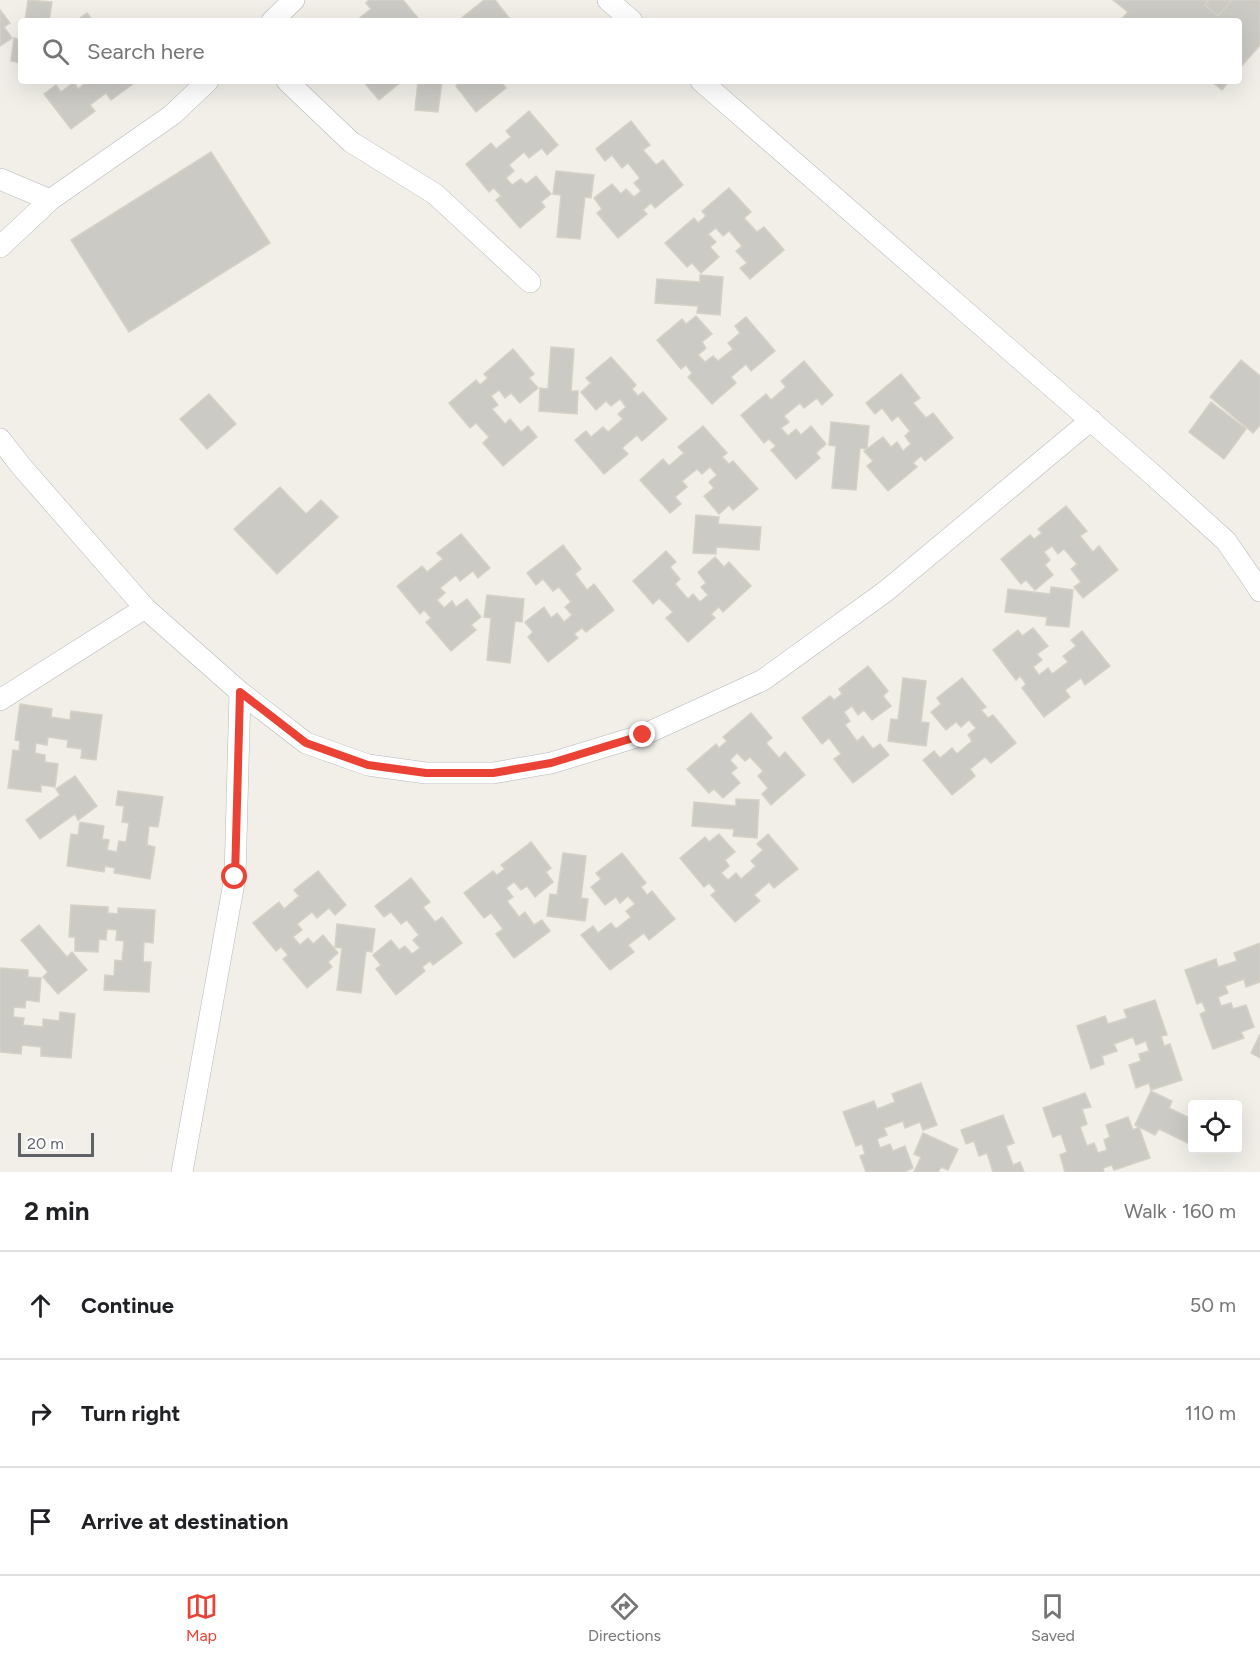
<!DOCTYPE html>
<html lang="en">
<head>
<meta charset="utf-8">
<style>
  :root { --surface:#fff; --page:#f6f6f6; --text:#202124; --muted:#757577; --line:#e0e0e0; --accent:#ea4335 }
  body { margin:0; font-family:Figtree,sans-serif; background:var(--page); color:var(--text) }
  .controls { position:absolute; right:18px; bottom:18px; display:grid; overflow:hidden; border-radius:6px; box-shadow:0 6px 24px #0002 }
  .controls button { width:54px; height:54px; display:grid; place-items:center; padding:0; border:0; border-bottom:2px solid var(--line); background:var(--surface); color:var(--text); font:30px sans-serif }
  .scale { position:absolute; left:18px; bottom:15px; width:76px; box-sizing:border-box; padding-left:6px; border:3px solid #5f6368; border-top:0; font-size:16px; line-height:21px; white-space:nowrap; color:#5f6368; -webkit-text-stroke:4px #fff; paint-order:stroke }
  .stop { position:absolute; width:18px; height:18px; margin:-14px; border:4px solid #ea4335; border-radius:50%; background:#fff }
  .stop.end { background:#ea4335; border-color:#fff; box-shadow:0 2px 6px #0008 }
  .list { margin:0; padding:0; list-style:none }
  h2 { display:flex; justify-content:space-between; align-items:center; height:78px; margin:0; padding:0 24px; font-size:26px }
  h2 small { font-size:20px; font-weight:400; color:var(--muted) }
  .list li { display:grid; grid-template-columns:39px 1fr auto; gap:18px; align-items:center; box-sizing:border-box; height:108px; padding:0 24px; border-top:2px solid var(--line) }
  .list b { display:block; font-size:22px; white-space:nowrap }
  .list em { font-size:20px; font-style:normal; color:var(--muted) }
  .icon { flex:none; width:33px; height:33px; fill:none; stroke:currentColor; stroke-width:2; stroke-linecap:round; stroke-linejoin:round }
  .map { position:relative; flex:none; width:1260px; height:1172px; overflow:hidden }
  .search { position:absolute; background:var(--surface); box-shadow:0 6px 24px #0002; left:18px; right:18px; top:18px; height:66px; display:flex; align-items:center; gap:15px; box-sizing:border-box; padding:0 21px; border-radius:6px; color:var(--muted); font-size:22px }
  .sheet { height:402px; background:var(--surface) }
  nav { display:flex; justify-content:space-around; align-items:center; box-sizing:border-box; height:84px; border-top:2px solid var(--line); background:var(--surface); font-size:16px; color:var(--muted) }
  nav a { display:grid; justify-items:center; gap:3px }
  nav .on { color:var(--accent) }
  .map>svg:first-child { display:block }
  .building { fill:#cccac5; stroke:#d6d1c6; stroke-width:1.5 }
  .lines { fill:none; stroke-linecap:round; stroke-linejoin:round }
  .street-casing { stroke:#b5b8bc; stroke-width:22 }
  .street { stroke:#fff; stroke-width:21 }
  .route { stroke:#ea4335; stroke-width:8 }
</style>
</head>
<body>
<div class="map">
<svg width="1260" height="1172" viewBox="0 0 1260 1172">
  <rect width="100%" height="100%" fill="#f1efe8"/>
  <!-- building -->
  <g class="building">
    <path d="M28,0L52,2L49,21H25Z"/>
    <path d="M369,0H403L418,18L414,21H356L371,9L366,3Z"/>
    <path d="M484,0H495L510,19L507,21H458Z"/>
    <path d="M1113,0H1209L1205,5L1218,16L1232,0H1260V45L1239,69V21H1120L1128,12Z"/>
    <path d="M1209,0H1232L1218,16L1205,5Z"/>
    <path d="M0,10L10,23L4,27L12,38L0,46Z"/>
    <path d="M87,13L93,21H76Z"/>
    <path d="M14,38L21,40V63L11,61Z"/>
    <path d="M88,81H137L111,100L106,93L90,105L95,111L71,129L44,94L56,85L61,92L74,82L78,89Z"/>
    <path d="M363,81H402L379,100Z"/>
    <path d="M418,81H442L438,112L415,110Z"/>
    <path d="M461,81H505L502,83L506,88L476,112L456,86Z"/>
    <path d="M1211,81H1229L1222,90Z"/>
    <path d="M529,111L558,145L547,155L542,148L529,158L524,152L509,165L514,171L506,178L512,185L521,179L526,184L536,176L551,194L541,202L545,207L520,228L496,200L501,196L494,188L489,192L466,164L491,143L496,149L511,137L506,131Z"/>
    <path d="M631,121L650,145L643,150L656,165L663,160L683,185L655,208L651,203L643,210L647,214L618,238L597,213L602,209L594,198L612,184L621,194L626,189L634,197L641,191L634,183L640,178L628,163L622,168L612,155L605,161L596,149Z"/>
    <path d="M211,152L270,243L129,332L71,240Z"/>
    <path d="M556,171L594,175L591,198L585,197L580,239L557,237L561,195L553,194Z"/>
    <path d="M729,188L751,212L744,218L757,232L764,227L784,250L750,279L740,268L747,263L736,251L742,246L729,231L723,236L716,228L708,234L716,242L710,247L719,257L701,273L692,263L687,267L665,243L694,218L698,223L706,216L702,211Z"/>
    <path d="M700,275L723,277L720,315L697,313L698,306L655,303L657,279L700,282Z"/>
    <path d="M696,316L712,334L702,342L706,348L698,355L705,362L713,356L718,361L733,349L728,343L740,333L735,326L746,317L775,351L751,371L746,364L731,377L736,383L712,404L688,377L692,373L686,365L681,369L657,340L682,319L686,324Z"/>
    <path d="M551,347L574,349L571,391H578L577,414L539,411L540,388L548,389Z"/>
    <path d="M513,349L534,374L529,378L538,388L520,403L511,393L505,398L499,390L491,396L498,405L492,409L505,424L510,419L521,432L528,426L537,437L503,466L483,443L489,437L476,423L470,428L449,403L476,380L480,385L488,378L484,374Z"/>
    <path d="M611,357L636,385L632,389L638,396L643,392L667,419L642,441L637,435L622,448L628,454L604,474L575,440L586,431L591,437L603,427L608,432L623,419L618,414L626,407L620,399L611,406L606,401L596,410L581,392L591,383L586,378Z"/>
    <path d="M1241,360L1260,376V425L1253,433L1210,397Z"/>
    <path d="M804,361L833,395L822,405L817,398L804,408L800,403L784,416L789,422L781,428L788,436L796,429L801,435L811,426L826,444L816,453L820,458L796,479L771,450L776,446L769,439L764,443L741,415L766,394L771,400L786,387L781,381Z"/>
    <path d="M901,374L920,398L913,403L926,418L933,413L953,438L925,461L921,456L913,463L917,467L888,491L867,466L873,461L864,451L883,437L891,447L897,442L903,451L911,444L905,436L910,431L898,416L892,421L882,408L875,414L866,403Z"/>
    <path d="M209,394L236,424L207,449L180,419Z"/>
    <path d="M1211,402L1246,429L1224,459L1189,432Z"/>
    <path d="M831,422L869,426L867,449L860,448L856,490L832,488L836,446L829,445Z"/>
    <path d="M703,426L727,453L722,457L729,464L733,461L758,489L733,510L729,505L719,514L704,496L714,488L709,482L717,475L710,467L702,474L697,469L682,481L687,487L675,497L681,504L670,513L640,480L663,459L669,466L684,453L678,447Z"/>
    <path d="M280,487L306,514L321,500L338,517L277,574L234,529Z"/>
    <path d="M1066,506L1087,531L1080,536L1093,552L1099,546L1118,570L1083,598L1074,587L1081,582L1071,569L1077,564L1064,549L1058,554L1052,546L1044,552L1050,560L1045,565L1053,575L1035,590L1026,580L1021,584L1001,559L1030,535L1034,539L1042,533L1038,529Z"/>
    <path d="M696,515L719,517L718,524L761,527L759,550L716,547V554L693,553Z"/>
    <path d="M461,534L490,568L478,578L473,571L460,581L456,575L440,588L445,593L437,600L444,608L452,601L456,607L467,599L481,617L471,625L476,630L451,651L426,622L431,618L424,610L420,614L397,586L422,566L427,572L443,559L437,553Z"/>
    <path d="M563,545L581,569L575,574L587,590L594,584L614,610L586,632L582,628L574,634L578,638L548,662L528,637L533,632L525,622L544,607L551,618L557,613L564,622L572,615L565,607L571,602L559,587L553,591L543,579L536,585L527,573Z"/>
    <path d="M666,551L676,562L670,567L680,579L675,584L688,599L693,594L700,602L708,595L701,587L706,583L698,572L715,557L724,567L729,562L751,586L723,612L719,607L711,614L715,618L688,642L666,618L673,612L659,598L653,604L633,581Z"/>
    <path d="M1051,587L1073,590L1069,627L1046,625L1047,617L1005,612L1008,589L1050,594Z"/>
    <path d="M487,595L524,599L522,622L515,621L510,663L487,660L491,618L484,617Z"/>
    <path d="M1033,628L1048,646L1037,654L1042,660L1033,667L1039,675L1048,668L1052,674L1068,662L1063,656L1076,646L1071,640L1082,631L1110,666L1085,685L1081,678L1065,690L1070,697L1044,717L1022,688L1026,684L1020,676L1016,680L993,650L1018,630L1022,636Z"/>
    <path d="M868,666L888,691L883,696L891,706L872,720L864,710L858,715L852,706L844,712L850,721L845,725L857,741L863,736L873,749L880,744L889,755L853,783L834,759L841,754L829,738L822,744L802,718L830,696L834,700L842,694L839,689Z"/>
    <path d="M903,678L926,681L921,722L929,723L926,746L888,741L891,719L898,720Z"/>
    <path d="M962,678L986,707L981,710L988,718L993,715L1016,743L991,763L985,757L970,769L975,776L952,795L923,760L934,751L940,758L952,748L957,754L972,741L968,735L976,728L969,720L961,727L956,722L946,730L931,712L941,704L937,698Z"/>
    <path d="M20,704L52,709L51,717L70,720L71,711L102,715L96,760L81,758L82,749L67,747L68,740L48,737L47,745L36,743L35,753L45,755V762L58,764L55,787L41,785V792L8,788L13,750L19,751L20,741L15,740Z"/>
    <path d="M751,713L772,738L766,743L779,758L785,752L805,775L771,805L762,794L768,788L758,776L763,771L750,757L745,761L737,753L730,760L737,768L731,773L740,783L723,798L714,789L709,793L687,769L716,744L719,748L727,741L723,737Z"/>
    <path d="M75,776L97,806L78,820L75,814L40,839L26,820L60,795L56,789Z"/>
    <path d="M118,791L163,797L158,827L149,826L147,845L155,847L150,879L114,873L115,868L105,866L104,872L67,866L71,834L78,835L80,822L104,826L102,839L109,840L107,850L117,852L119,841L126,842L129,823L122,822L124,806L116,805Z"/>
    <path d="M736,799L759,800L757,838L733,836L734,829L692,826L694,802L736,806Z"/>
    <path d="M719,834L735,852L725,860L729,866L721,873L728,880L736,873L741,879L756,866L751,861L763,850L757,844L768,834L798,869L774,888L769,882L754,895L760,901L735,922L711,895L716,891L709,883L704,887L680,858L705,837L709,842Z"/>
    <path d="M531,842L551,868L546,872L553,882L535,897L527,886L521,890L514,882L506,888L513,897L507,901L519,917L525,912L534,925L542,920L550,931L514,958L496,934L503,929L491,913L484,918L464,893L493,871L497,875L505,869L501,865Z"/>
    <path d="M563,853L586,856L581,898L588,899L585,921L547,916L550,894L557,895Z"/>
    <path d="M622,853L646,883L641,887L647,895L652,891L675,919L649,940L644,933L628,945L634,952L610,970L581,935L593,926L598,933L611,923L616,929L631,917L626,911L635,904L628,896L620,903L616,897L605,905L591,887L601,879L596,873Z"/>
    <path d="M318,871L346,905L335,915L329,908L317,918L312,912L297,924L302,930L293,937L300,945L308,938L313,944L323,935L338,953L328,962L332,967L307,988L283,959L288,955L281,947L276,951L253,923L279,902L284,909L299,896L294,890Z"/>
    <path d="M411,878L430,902L423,907L435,922L442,917L462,943L433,965L430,961L422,967L425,971L396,995L376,969L381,965L373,955L391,940L399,950L405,946L412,954L420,948L413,940L419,935L407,920L401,924L391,912L384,917L375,906Z"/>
    <path d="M71,905L108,907V913L118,914V908L155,910L153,943L144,942L143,962H151L149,992L104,990L105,975L114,976L115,960L122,961L124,941L116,940L117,930L107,929L106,940L99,939L98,952L75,951V937H69Z"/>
    <path d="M337,924L375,929L372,952L366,951L361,993L337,990L342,948L335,947Z"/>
    <path d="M39,925L67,957L72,952L87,970L58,994L43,977L48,972L21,940Z"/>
    <path d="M1260,943V982L1246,987L1244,979L1225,986L1228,993L1218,997L1221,1006L1231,1003L1233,1009L1246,1005L1254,1027L1241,1032L1244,1038L1213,1049L1200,1014L1206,1011L1202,1002L1197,1004L1185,970L1216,959L1218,967L1237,961L1234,953Z"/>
    <path d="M0,968L28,970V977L41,978L39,1002L26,1000L25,1008L14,1007L13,1017L24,1018L23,1025L43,1027V1019L59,1021L60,1012L75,1014L71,1058L41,1056V1047L22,1045L21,1054L0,1052Z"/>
    <path d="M1155,1000L1167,1035L1161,1036L1164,1046L1170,1044L1182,1080L1151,1090L1149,1083L1136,1088L1129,1065L1141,1061L1139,1054L1149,1051L1146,1041L1136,1045L1133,1037L1114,1044L1117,1051L1102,1056L1104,1064L1091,1069L1077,1026L1105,1016L1108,1024L1127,1018L1124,1010Z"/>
    <path d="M1260,1034V1058L1251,1053Z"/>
    <path d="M921,1083L937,1125L923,1130L920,1122L905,1128L903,1121L884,1128L887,1135L877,1139L880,1148L890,1144L893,1151L905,1146L913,1168L904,1172H866L860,1156L865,1154L862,1144L856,1146L843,1112L874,1101L877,1109L895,1102L892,1094Z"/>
    <path d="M1151,1091L1172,1101L1169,1108L1192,1119V1145L1159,1129L1155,1135L1135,1125Z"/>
    <path d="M1085,1093L1091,1107L1082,1109L1087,1124L1080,1127L1087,1146L1094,1143L1098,1153L1107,1150L1104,1140L1110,1137L1106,1125L1128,1117L1133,1130L1139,1127L1150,1158L1114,1170L1112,1165L1103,1168L1104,1172H1065L1060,1155L1067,1152L1061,1134L1053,1137L1043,1108Z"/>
    <path d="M1003,1115L1014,1143L1006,1146L1013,1165L1020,1162L1024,1172H992H993L987,1153L979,1156L974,1141L966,1144L961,1130Z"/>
    <path d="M923,1133L958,1149L948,1170L941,1167L938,1172H914L921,1157L914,1154Z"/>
  </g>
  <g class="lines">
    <defs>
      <g id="street">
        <path d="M608,0L632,21"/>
        <path d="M272,21L294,0"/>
        <path d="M287,81L351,142L435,194L530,282"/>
        <path d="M701,81L1152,474L1226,541L1253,580L1260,591"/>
        <path d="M0,179L50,200"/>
        <path d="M0,247L50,200L172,115L208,81"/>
        <path d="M0,439L21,466L145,608L240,692L306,743L368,765L426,773H493L551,763L643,735L763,680L886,591L1091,420"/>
        <path d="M0,700L145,608"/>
        <path d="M182,1172L235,877L240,692"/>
      </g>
    </defs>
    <!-- street casing -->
    <use href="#street" class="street-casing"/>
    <!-- street -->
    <use href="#street" class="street"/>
  </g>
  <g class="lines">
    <!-- route -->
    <path class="route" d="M235,877L240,692L306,743L368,765L426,773H493L551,763L643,735"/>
  </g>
</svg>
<div class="controls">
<button><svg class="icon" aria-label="locate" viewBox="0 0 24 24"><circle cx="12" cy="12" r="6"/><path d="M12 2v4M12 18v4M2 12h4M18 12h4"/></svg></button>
</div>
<div class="scale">20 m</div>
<div class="stop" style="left:235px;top:877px"></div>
<div class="stop end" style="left:643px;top:735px"></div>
<div class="search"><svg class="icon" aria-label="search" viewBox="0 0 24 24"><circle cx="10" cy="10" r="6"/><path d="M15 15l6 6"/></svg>Search here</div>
</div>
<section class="sheet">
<h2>2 min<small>Walk · 160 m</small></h2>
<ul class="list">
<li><svg class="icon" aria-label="ahead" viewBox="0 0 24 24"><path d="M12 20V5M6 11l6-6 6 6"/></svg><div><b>Continue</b></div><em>50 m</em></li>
<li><svg class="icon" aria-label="right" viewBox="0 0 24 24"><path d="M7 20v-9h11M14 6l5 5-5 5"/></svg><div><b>Turn right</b></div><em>110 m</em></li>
<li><svg class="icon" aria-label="arrive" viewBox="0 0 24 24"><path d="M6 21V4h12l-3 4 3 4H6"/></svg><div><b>Arrive at destination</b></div></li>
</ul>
</section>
<nav>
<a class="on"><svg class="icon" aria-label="map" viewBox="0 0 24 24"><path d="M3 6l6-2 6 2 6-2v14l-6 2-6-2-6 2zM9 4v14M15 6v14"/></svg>Map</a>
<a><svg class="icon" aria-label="directions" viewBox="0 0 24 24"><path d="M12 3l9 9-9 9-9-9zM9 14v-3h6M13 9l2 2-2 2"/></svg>Directions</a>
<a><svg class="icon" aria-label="saved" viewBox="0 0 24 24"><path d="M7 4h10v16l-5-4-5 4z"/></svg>Saved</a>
</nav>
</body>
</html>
